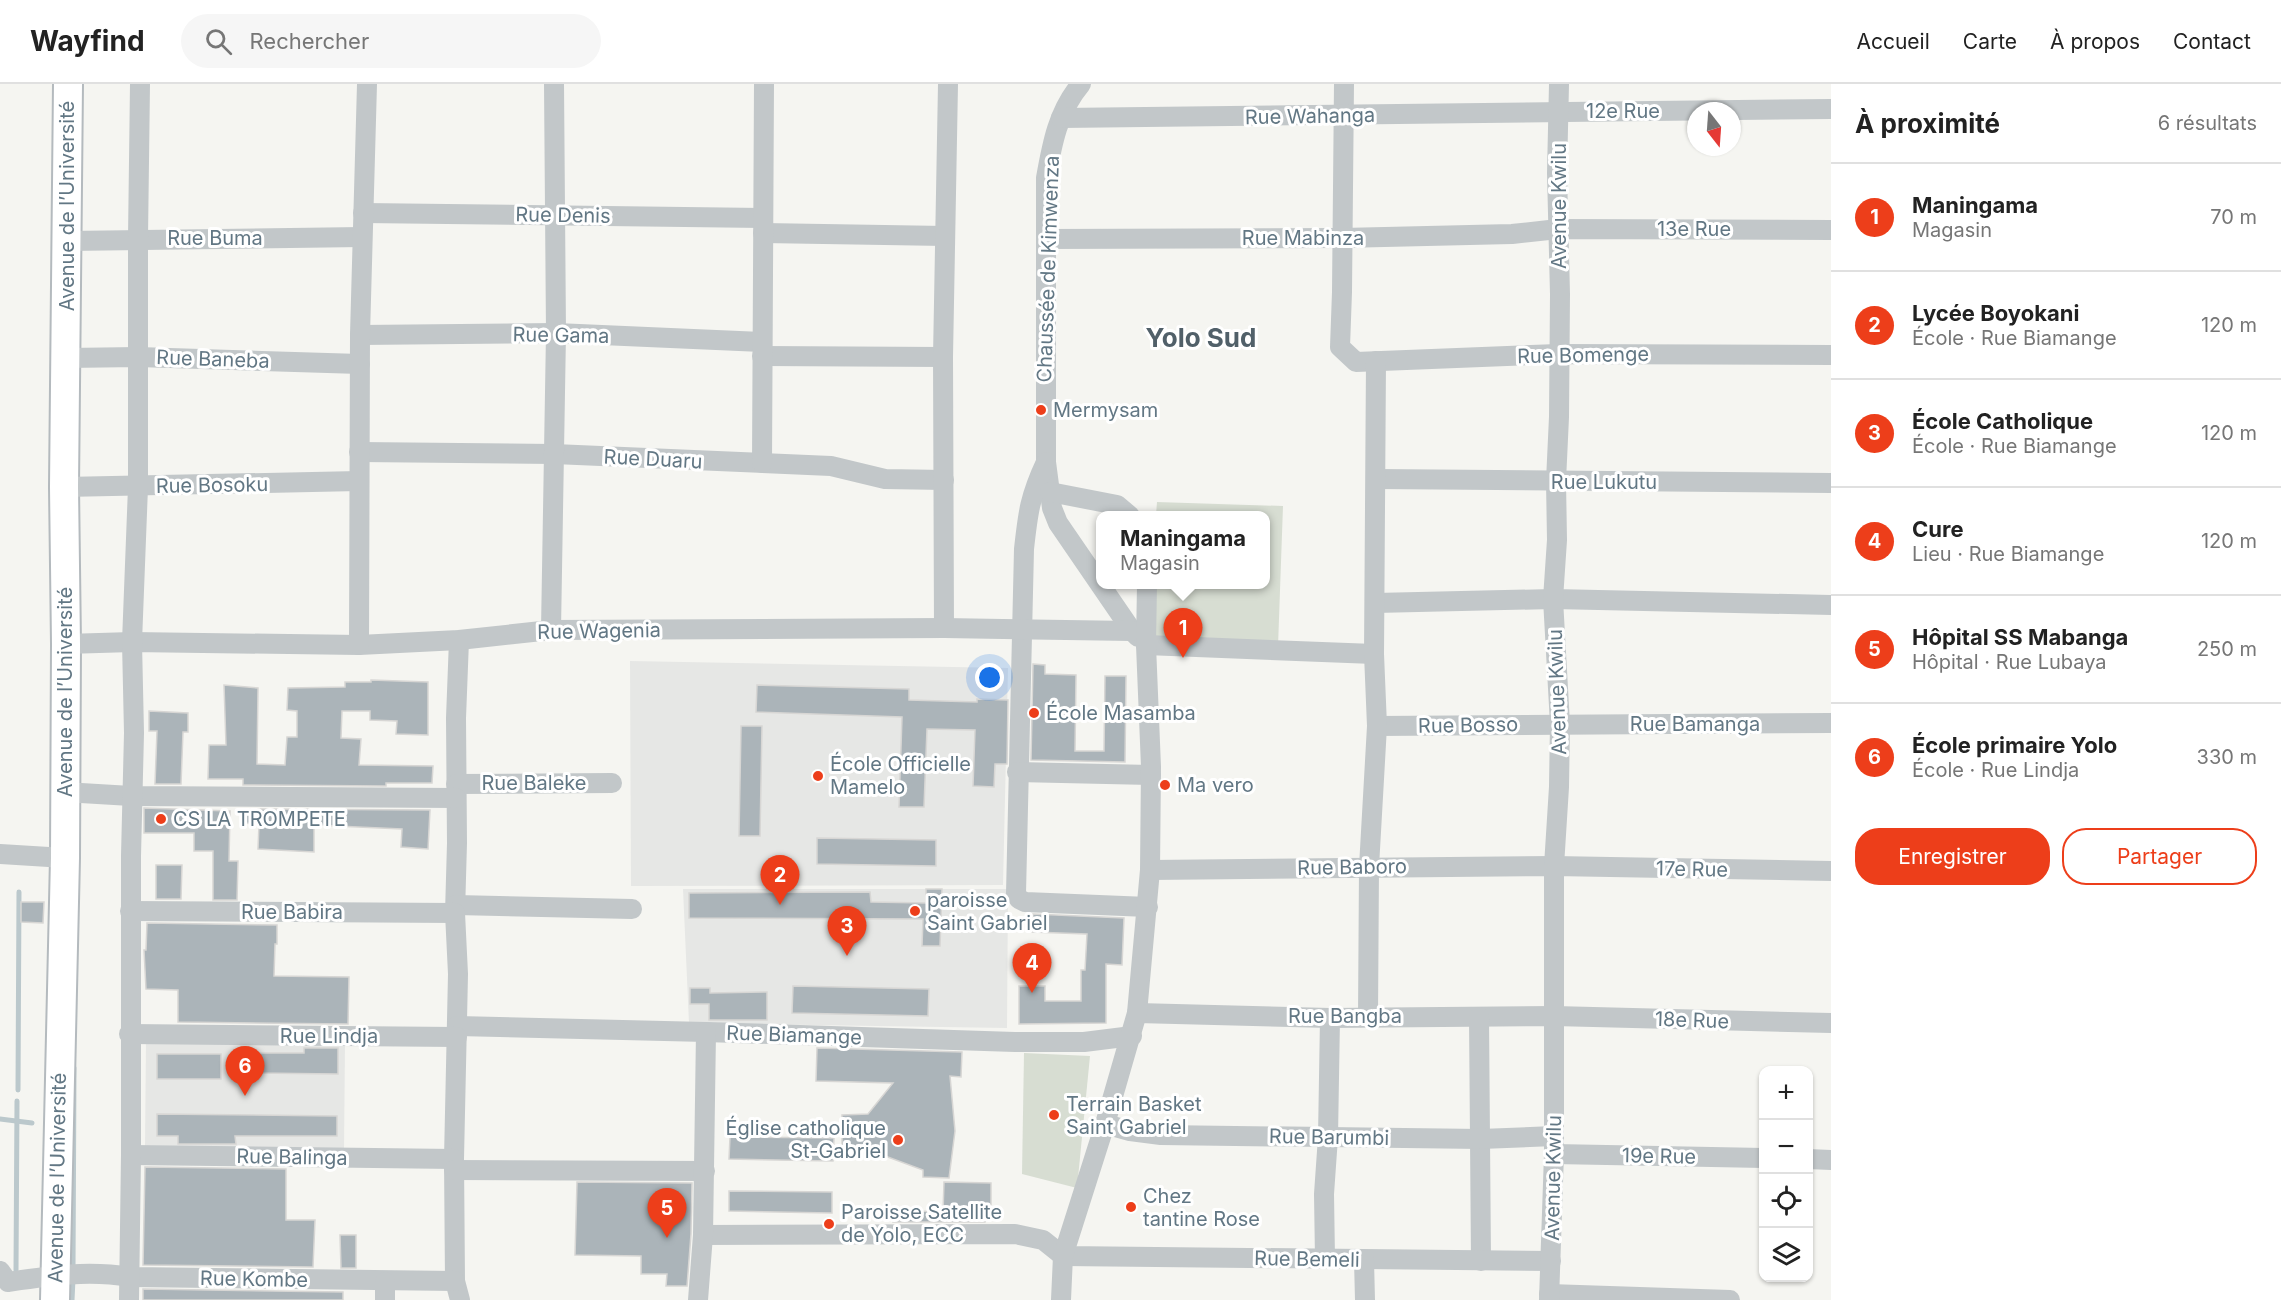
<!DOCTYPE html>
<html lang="fr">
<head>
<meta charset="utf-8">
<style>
  :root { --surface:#fff; --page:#f6f6f6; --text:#222; --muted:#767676; --line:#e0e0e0; --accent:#ed3e1a }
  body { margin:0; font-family:Inter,sans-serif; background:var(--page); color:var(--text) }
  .controls { position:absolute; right:18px; bottom:18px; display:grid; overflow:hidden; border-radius:12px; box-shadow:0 2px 4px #0004 }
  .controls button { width:54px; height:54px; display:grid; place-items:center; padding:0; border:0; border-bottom:2px solid var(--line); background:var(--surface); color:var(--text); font:30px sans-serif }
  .compass { position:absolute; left:1687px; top:18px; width:54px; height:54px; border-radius:50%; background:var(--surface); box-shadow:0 2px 4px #0004; rotate:163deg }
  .you { position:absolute; left:990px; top:594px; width:21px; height:21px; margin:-15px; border:4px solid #fff; border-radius:50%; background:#1a73e8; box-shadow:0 0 0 9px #1a73e833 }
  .badge { display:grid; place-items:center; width:39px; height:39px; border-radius:50%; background:var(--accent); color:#fff; font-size:20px; font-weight:700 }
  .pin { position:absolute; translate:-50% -50px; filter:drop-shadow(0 2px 3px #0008) }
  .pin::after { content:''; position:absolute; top:32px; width:21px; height:18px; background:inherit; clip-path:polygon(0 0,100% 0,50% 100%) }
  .popup { position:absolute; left:1096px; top:427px; width:174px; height:78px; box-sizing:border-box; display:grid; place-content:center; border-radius:12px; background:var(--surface); filter:drop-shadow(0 2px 4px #0005); font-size:20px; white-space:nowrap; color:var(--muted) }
  .popup b { font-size:22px; color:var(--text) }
  .popup::after { content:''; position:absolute; left:50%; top:100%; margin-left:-12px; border:12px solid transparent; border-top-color:var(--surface) }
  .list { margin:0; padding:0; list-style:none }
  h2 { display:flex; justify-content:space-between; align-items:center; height:78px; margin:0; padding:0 24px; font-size:26px }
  h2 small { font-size:20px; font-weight:400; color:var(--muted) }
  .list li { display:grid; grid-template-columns:39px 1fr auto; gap:18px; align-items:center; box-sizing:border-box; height:108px; padding:0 24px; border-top:2px solid var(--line) }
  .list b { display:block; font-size:22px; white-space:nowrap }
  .list p { margin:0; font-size:20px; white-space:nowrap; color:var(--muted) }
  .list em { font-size:20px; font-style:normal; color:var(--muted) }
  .actions { display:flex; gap:12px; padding:18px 24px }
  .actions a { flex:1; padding:14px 0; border:2px solid var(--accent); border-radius:24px; text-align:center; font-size:21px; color:var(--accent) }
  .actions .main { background:var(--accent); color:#fff }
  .icon { flex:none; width:33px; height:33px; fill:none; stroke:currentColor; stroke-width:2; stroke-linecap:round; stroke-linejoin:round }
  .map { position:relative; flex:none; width:1831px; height:1216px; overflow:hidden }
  header { display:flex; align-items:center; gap:36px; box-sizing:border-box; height:84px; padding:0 30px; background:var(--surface); border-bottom:2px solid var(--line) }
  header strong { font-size:28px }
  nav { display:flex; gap:33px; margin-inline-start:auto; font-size:21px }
  .search { width:420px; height:54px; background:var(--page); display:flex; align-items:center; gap:15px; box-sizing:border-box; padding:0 21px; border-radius:33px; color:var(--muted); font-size:22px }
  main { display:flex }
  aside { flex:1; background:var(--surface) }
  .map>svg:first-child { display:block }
  .built { fill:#e6e7e5 }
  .green { fill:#d7ddd2 }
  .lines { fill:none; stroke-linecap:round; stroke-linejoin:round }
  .stream { stroke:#bbc8cc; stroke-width:5 }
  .building { fill:#abb4b9; stroke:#d7d6d4; stroke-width:1.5 }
  .secondary-casing { stroke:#b4babe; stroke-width:32 }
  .street { stroke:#c2c7c9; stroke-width:20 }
  .secondary { stroke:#fff; stroke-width:28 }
  .poi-dot { fill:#ed3e1a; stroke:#fff; stroke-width:2 }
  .labels { text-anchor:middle; stroke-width:6; stroke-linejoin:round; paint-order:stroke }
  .street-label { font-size:20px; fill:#627784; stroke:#fff }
  .poi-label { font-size:20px; fill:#627784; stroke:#fff; text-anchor:start }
  .district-label { font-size:26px; font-weight:bold; fill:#516069; stroke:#fff }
</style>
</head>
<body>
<header>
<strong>Wayfind</strong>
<div class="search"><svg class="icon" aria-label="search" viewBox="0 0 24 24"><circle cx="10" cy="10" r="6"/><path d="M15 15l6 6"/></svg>Rechercher</div>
<nav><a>Accueil</a><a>Carte</a><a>À propos</a><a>Contact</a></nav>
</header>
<main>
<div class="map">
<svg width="1831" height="1216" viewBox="0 0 1831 1216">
  <rect width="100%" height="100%" fill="#f5f5f1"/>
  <!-- built -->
  <g class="built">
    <path d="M630,577L1008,584L1003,801L631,802Z"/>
    <path d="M683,805H1008L1007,944L689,939Z"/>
    <path d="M146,956L345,960L344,1066L145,1063Z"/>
  </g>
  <!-- green -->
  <g class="green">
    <path d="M1157,418L1283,422L1278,563L1152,559L1154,501L1266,500V432L1156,431Z"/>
    <path d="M1024,969L1090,972L1077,1104L1022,1090Z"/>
  </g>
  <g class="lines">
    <!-- stream -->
    <g class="stream">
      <path d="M18,1006L19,808"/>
      <path d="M0,1035L32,1039"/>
      <path d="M73,1184L74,984"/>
      <path d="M16,1186L17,1017"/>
      <path d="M72,1216L73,1195"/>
    </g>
  </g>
  <!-- building -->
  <g class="building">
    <path d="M1033,580L1045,581V590L1076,591L1075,667H1104L1105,592H1126L1125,678L1031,676Z"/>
    <path d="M371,596L428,598V651L396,650L397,637L370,636V627H342L341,654L361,655L359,681L433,682L432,699H386V702L243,701V695H208L209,661H226L224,601L258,604L257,680L285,681L287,653H297V627L287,626L288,604L345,603V598H371Z"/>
    <path d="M757,601L909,605V616L977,618V615L1008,616L1007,680H995L994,703L973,702L975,646L927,645L924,723H899L902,633L756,628Z"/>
    <path d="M149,627L188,629V648H183L181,700H155L157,647H149Z"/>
    <path d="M741,642H762L760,752H739Z"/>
    <path d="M144,724L230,727L229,777H238L237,816H213V767H194V749H144Z"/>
    <path d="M242,725L430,726L428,765L401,763L402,745L314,741V768L258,765L259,740L241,739Z"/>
    <path d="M817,754L936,756V782L817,780Z"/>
    <path d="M156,781H182L181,815H156Z"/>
    <path d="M926,805H942L940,862H922L923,835L689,834V809L870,808L871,818L926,819Z"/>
    <path d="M21,818H44L43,839L21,838Z"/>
    <path d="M1033,830L1124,834L1122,881L1106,880V939L1019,940V902H1045V917H1081V886H1085L1087,850L1032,848Z"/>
    <path d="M147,839L277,841V860H275L274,892L349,893L348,940L178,938V906L146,905L144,866H146Z"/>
    <path d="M793,902L929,905L928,932L792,929Z"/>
    <path d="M690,904H710V909L767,908V936H709V920H690Z"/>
    <path d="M304,964H338V990L255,989V969H304Z"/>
    <path d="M817,964L962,968L961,993L950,992L955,1047L949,1094L923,1093V1086L869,1066L842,1065V1031L868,1030L893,999L816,997Z"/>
    <rect x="157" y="970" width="64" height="25"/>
    <path d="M157,1030L337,1032V1052H235L236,1060H178V1052H157Z"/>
    <path d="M730,1053L834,1054L833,1077L729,1075Z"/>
    <path d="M145,1083L286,1085V1136H315L313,1183L143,1181Z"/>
    <path d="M577,1098L692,1099L691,1150L687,1202H666L667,1190H641V1172L575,1171Z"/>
    <path d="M944,1098L991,1099V1129L985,1138H893V1126L943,1128Z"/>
    <path d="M729,1107L832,1108V1129L729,1127Z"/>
    <path d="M340,1151H356V1184H341Z"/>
    <path d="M143,1205L343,1208V1216H143Z"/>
  </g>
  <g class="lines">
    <defs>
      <path id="secondary" d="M55,1216L65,774L66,560L64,403L68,0"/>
    </defs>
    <!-- secondary casing -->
    <use href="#secondary" class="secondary-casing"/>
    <!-- street -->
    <g class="street">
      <path d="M1081,0C1058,27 1052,60 1046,94V378L1052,424L1058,439L1132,547L1138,553"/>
      <path d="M1344,0L1342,208L1340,263L1356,278L1558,270L1831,271"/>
      <path d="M1061,34L1831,25"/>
      <path d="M363,129L763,134"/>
      <path d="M763,149L945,152"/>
      <path d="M1047,155L1342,154L1512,150L1558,145L1831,146"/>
      <path d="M68,157L362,153"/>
      <path d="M360,251L556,249L762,258"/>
      <path d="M762,272L943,273"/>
      <path d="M67,274L138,273L360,280"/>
      <path d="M359,368L554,370L831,382L885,395L944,396"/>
      <path d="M1046,378C1030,412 1028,428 1024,465L1016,810L1019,815L1025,818L1148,823"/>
      <path d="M762,379L764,0"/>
      <path d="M1376,395L1831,399"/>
      <path d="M64,403L359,397"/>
      <path d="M1050,408L1117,421L1130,432"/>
      <path d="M1375,519L1553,515L1831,521"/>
      <path d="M944,544L943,273L948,0"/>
      <path d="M551,546L556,249L554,0"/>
      <path d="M459,556L456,634L457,759L455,829L458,890L454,1075L455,1197L460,1216"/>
      <path d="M66,560L132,558L359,561L459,556L551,546L944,544L1132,547"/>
      <path d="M359,561L360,251L367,0"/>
      <path d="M1146,561L1374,570"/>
      <path d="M1377,642L1831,639"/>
      <path d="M1017,688L1151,691"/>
      <path d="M456,700L612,699"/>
      <path d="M64,708L131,712L456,714"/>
      <path d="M0,770L65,774"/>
      <path d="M1150,786L1554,782L1831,787"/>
      <path d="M456,821L632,825"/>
      <path d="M130,827L455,829"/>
      <path d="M1137,929L1330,934L1554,932L1831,939"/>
      <path d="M1368,933L1369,783L1377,642L1374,570L1376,277"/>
      <path d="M1479,933L1481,1177"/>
      <path d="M457,942L706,948L1015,958H1084L1132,952"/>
      <path d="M129,950L457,953"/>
      <path d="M1105,1040L1130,1047L1161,1051L1481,1055L1554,1052"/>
      <path d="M1554,1070L1764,1074"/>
      <path d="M131,1071L454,1075"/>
      <path d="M1808,1075L1831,1076"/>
      <path d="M454,1086L705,1087"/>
      <path d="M703,1151L1015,1150L1043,1156L1063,1172L1551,1177"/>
      <path d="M1325,1175L1324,1110L1328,1053L1330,934"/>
      <path d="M1364,1176L1365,1216"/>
      <path d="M0,1187L8,1198C49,1192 88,1186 129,1193L455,1197"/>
      <path d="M1549,1210L1730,1216"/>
      <path d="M129,1216L131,1071V772L134,649L132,558L138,403V154L140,0"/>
      <path d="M385,1216V1198"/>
      <path d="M698,1216L703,1151L706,948"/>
      <path d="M1061,1216L1063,1172L1105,1040L1137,929L1150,786L1151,683L1146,561L1147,500"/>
      <path d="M1549,1216L1554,1070V782L1559,703L1560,640L1553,515L1557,456L1556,397L1559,333L1560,210L1557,89L1559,0"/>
    </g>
    <!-- secondary -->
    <use href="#secondary" class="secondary"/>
  </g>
  <!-- markers -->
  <g class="poi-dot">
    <circle cx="1041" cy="326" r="6"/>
    <circle cx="1034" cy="629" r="6"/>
    <circle cx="818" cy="692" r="6"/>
    <circle cx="1165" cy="701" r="6"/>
    <circle cx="161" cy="735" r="6"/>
    <circle cx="915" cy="827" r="6"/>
    <circle cx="1054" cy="1031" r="6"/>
    <circle cx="898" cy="1056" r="6"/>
    <circle cx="1131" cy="1123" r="6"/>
    <circle cx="829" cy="1140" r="6"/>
  </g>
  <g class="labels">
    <!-- street labels -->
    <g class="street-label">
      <text x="1623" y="34">12e Rue</text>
      <text transform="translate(1310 32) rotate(-1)" y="7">Rue Wahanga</text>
      <text transform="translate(67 122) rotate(-90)" y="7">Avenue de l’Université</text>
      <text transform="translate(1559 122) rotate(-90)" y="7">Avenue Kwilu</text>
      <text transform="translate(563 131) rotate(1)" y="7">Rue Denis</text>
      <text x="1694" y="152">13e Rue</text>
      <text x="215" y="161">Rue Buma</text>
      <text x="1303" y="161">Rue Mabinza</text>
      <text transform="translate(1048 185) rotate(-88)" y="7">Chaussée de Kimwenza</text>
      <text transform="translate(561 251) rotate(1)" y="7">Rue Gama</text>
      <text transform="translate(1583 271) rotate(-1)" y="7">Rue Bomenge</text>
      <text transform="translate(213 275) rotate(2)" y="7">Rue Baneba</text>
      <text transform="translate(653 375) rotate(3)" y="7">Rue Duaru</text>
      <text x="1604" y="405">Rue Lukutu</text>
      <text transform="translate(212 401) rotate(-1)" y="7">Rue Bosoku</text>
      <text transform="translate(599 547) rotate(-1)" y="7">Rue Wagenia</text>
      <text transform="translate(65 608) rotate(-90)" y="7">Avenue de l’Université</text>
      <text transform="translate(1557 608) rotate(-92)" y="7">Avenue Kwilu</text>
      <text x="1695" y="647">Rue Bamanga</text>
      <text transform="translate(1468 641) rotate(-1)" y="7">Rue Bosso</text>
      <text x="534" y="706">Rue Baleke</text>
      <text transform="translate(1352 783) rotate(-1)" y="7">Rue Baboro</text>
      <text transform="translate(1692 785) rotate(1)" y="7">17e Rue</text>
      <text x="292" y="835">Rue Babira</text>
      <text x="1345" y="939">Rue Bangba</text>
      <text transform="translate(1692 936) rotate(2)" y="7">18e Rue</text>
      <text transform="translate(794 951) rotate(2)" y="7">Rue Biamange</text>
      <text x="329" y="959">Rue Lindja</text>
      <text transform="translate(1329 1053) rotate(1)" y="7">Rue Barumbi</text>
      <text transform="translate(1659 1072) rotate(1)" y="7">19e Rue</text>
      <text transform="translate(292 1073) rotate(1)" y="7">Rue Balinga</text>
      <text transform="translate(57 1094) rotate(-89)" y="7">Avenue de l’Université</text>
      <text transform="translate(1553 1094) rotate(-89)" y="7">Avenue Kwilu</text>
      <text transform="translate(1307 1175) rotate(1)" y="7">Rue Bemeli</text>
      <text transform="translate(254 1195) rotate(1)" y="7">Rue Kombe</text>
    </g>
    <!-- poi labels -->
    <g class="poi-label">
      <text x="1053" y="333">Mermysam</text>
      <text x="1046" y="636">École Masamba</text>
      <text x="830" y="687">École Officielle<tspan x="830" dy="23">Mamelo</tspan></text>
      <text x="1177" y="708">Ma vero</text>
      <text x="173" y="742">CS LA TROMPETE</text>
      <text x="927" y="823">paroisse<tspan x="927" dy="23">Saint Gabriel</tspan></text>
      <text x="1066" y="1027">Terrain Basket<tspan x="1066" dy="23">Saint Gabriel</tspan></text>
      <text x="886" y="1051" text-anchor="end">Église catholique<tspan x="886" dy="23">St-Gabriel</tspan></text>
      <text x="1143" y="1119">Chez<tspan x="1143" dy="23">tantine Rose</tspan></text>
      <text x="841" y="1135">Paroisse Satellite<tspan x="841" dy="23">de Yolo, ECC</tspan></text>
    </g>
    <!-- district labels -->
    <g class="district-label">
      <text x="1201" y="263">Yolo Sud</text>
    </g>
  </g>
</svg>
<div class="controls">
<button>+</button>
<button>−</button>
<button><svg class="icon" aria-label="locate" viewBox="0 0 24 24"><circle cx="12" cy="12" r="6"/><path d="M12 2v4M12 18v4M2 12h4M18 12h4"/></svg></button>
<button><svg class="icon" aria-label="layers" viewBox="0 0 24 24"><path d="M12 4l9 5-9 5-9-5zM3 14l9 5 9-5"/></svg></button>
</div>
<svg class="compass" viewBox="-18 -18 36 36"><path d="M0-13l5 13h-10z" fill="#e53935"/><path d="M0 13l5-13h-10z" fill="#767676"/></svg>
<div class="you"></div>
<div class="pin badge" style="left:1183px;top:574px">1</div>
<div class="popup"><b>Maningama</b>Magasin</div>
<div class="pin badge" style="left:780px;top:821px">2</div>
<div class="pin badge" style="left:847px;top:872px">3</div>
<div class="pin badge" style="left:1032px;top:909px">4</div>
<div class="pin badge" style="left:667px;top:1154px">5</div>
<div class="pin badge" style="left:245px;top:1012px">6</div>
</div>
<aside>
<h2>À proximité<small>6 résultats</small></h2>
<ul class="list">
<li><span class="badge">1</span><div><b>Maningama</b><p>Magasin</p></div><em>70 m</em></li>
<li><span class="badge">2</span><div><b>Lycée Boyokani</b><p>École · Rue Biamange</p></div><em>120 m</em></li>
<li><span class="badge">3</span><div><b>École Catholique</b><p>École · Rue Biamange</p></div><em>120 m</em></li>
<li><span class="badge">4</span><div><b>Cure</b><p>Lieu · Rue Biamange</p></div><em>120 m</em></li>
<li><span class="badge">5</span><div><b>Hôpital SS Mabanga</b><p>Hôpital · Rue Lubaya</p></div><em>250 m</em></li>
<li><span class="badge">6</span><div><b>École primaire Yolo</b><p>École · Rue Lindja</p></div><em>330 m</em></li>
</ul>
<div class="actions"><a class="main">Enregistrer</a><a>Partager</a></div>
</aside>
</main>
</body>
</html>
